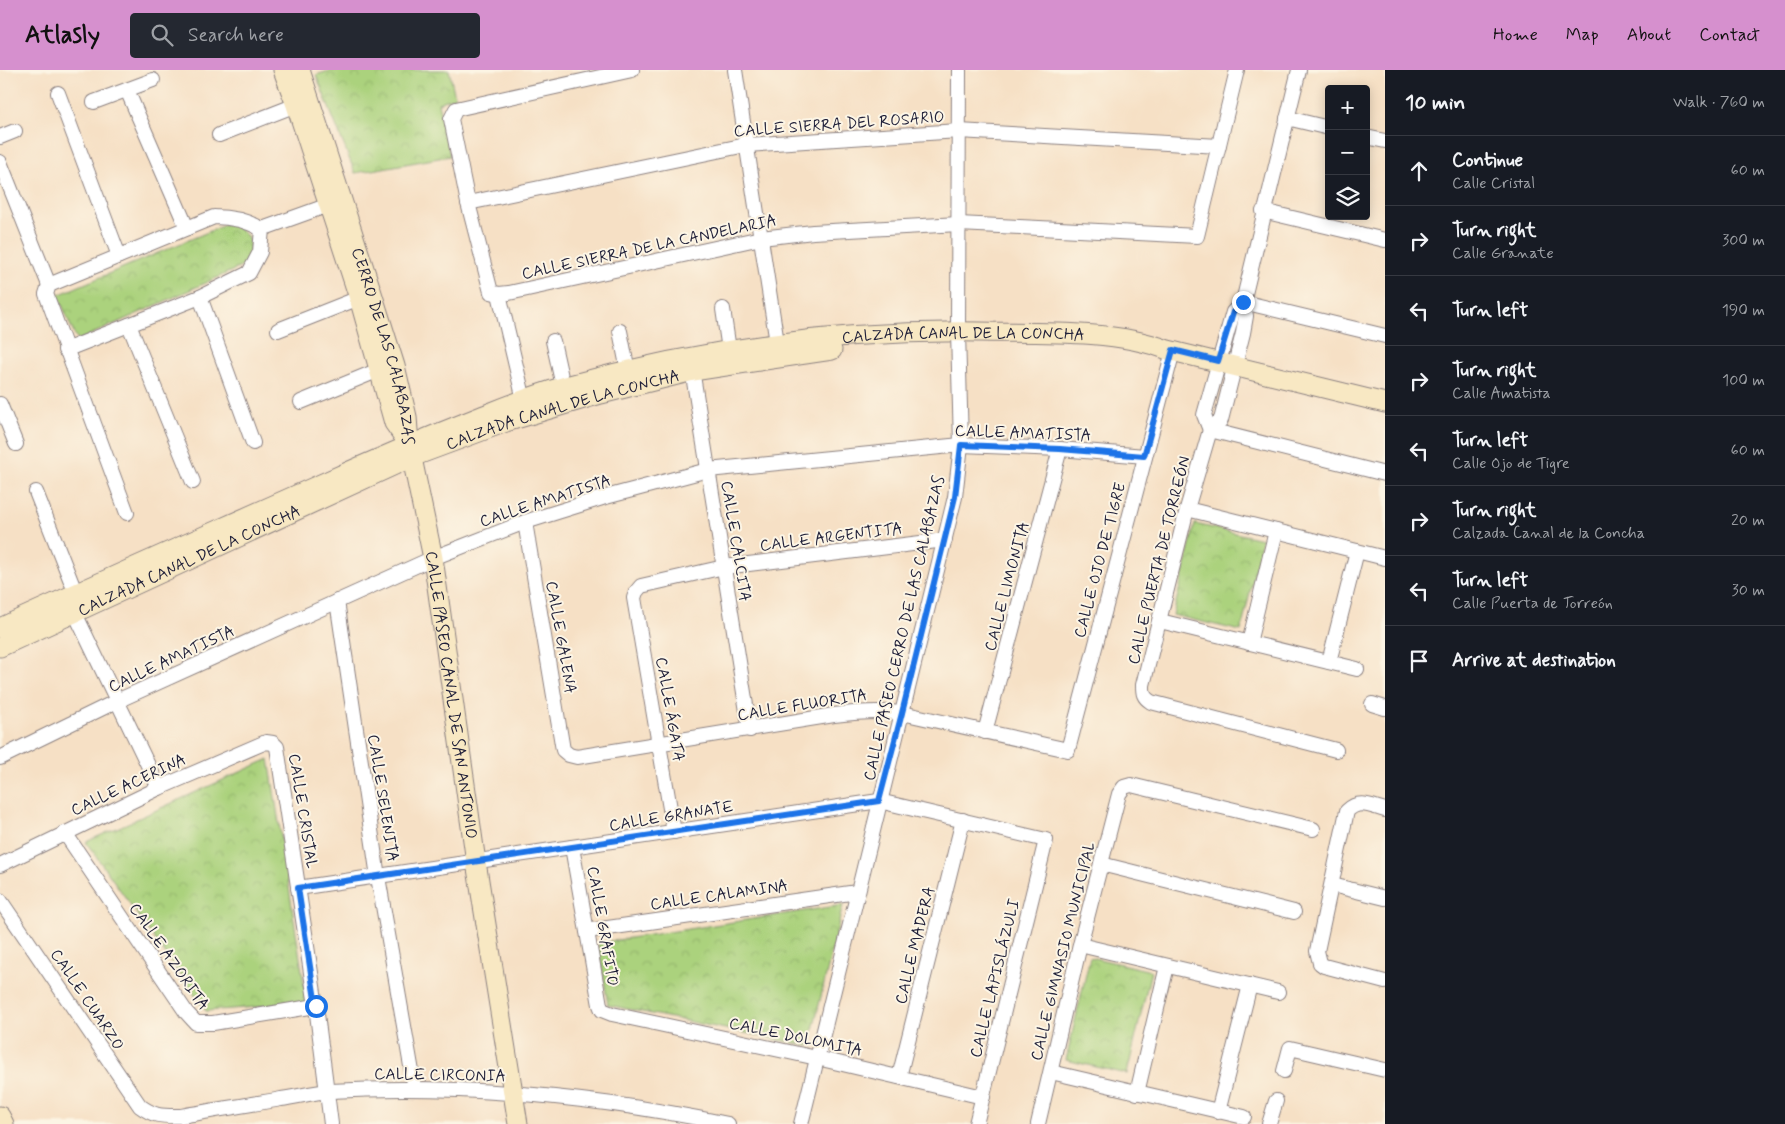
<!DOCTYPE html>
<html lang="en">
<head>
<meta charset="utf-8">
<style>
  :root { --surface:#171b24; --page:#242831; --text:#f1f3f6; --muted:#9ea1a6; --line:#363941; --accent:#d690ce }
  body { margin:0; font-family:Mynerve,sans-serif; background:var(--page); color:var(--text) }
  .controls { position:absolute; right:15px; top:15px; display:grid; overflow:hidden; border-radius:5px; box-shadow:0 2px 12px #0003 }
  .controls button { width:45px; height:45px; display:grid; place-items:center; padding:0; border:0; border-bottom:1px solid var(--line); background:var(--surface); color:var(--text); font:25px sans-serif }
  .stop { position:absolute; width:15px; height:15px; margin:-11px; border:4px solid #1a73e8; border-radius:50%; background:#fff }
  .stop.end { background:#1a73e8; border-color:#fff; box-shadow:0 1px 5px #0008 }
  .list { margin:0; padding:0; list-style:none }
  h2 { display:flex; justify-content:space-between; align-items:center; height:65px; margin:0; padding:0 20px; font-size:21px }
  h2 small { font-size:16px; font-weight:400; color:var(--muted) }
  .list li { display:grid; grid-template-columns:32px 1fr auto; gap:15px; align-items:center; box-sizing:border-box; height:70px; padding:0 20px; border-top:1px solid var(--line) }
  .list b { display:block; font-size:19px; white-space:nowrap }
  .list p { margin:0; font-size:16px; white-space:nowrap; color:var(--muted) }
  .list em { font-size:16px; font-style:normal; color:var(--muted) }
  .icon { flex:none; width:28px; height:28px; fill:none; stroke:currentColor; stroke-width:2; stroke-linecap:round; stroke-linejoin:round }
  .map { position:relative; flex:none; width:1385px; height:1054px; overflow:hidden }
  header { display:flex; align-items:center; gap:30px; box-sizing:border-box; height:70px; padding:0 25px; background:var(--accent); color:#111 }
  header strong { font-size:24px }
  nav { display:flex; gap:28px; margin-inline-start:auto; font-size:18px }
  .search { width:350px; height:45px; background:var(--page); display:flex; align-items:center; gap:12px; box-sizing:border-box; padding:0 18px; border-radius:5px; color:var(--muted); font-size:19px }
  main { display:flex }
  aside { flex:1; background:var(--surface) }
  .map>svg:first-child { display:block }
  .park { fill:url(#park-crowns); stroke:#667a5c }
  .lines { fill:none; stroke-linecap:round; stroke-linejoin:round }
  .street-casing { stroke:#8c8180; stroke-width:16 }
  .secondary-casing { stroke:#8c8180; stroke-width:21 }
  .street { stroke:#fff; stroke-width:14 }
  .secondary { stroke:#f8e8c3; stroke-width:19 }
  .route { stroke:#1a73e8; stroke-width:6 }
  .labels { text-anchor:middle; stroke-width:4; stroke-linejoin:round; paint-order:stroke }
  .street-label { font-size:16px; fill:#22223b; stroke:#fcf5e5 }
</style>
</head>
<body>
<header>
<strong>Atlasly</strong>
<div class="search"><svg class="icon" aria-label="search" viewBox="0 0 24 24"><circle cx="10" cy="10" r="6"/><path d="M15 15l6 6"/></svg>Search here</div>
<nav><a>Home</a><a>Map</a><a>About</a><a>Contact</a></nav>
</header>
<main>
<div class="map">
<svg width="1385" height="1054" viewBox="0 0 1385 1054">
  <defs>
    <pattern id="park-crowns" width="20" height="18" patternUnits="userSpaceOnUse" patternTransform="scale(1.25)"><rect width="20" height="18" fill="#abd27d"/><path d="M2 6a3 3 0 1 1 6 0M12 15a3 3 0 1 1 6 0" fill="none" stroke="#93b46d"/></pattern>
  </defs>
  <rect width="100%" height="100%" fill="#fcf5e5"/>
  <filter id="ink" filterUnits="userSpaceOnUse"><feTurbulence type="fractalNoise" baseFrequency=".02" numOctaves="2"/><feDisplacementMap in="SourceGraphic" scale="10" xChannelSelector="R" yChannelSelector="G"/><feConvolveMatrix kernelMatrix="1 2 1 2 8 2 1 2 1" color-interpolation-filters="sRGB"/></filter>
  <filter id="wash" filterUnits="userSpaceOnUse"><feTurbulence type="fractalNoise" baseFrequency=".0096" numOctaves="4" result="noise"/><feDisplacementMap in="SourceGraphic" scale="20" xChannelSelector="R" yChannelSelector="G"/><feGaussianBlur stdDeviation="1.12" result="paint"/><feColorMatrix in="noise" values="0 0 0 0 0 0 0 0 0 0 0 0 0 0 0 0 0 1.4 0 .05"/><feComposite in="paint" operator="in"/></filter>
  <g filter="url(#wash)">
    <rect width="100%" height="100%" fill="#f6e0c5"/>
    <!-- park -->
    <g class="park">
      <path d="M332,0H449L455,27L438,33L450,86L355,103L316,5Z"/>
      <path d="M227,154C250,160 255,175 245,195L79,270L75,266L58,225Z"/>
      <path d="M1195,454L1262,469L1241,561L1173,545Z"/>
      <path d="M269,689L307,933L206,941L86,772Z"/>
      <path d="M843,835L809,976L608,935L598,873Z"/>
      <path d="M1090,887L1151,901L1127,1004L1066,990Z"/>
    </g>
  </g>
  <g filter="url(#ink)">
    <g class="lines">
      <defs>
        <g id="street">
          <path d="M632,0L456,39L451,49L468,133L491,222L499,224L509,223L761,168L813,162L959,154L1197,166L1237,0"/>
          <path d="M735,0L777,273"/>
          <path d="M1299,0L1243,232L1246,246L1243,263L1221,350L1210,360L1187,439L1143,615C1143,623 1143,627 1151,632L1336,680"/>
          <path d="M127,20L187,158"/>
          <path d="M58,23L119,186"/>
          <path d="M94,32L153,10"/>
          <path d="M1287,48L1329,58"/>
          <path d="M219,65L296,35"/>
          <path d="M0,67L15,61"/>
          <path d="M1366,67L1385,71"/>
          <path d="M0,92L49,215"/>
          <path d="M468,133L746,75L959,61L1219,76"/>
          <path d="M1263,141L1385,170"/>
          <path d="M499,224L524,330"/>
          <path d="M200,227L253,373"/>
          <path d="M1243,232L1385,266"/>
          <path d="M723,239L729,280"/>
          <path d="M129,255L193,412"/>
          <path d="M278,260L359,228"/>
          <path d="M620,261L628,301"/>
          <path d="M553,271L563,316"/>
          <path d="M65,280L200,227L249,203L260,182L262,159"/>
          <path d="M691,293L750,660"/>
          <path d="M301,332L379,300"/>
          <path d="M0,334L16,374"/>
          <path d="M1210,360L1385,404"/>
          <path d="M1210,360L1204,345L1233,242L1243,232"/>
          <path d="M36,422L76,524"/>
          <path d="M1187,439L1385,488"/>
          <path d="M127,443L46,224L49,215L214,147C232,147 246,150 262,159L337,132"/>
          <path d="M525,452L563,680L569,685L577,687L834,645C858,642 879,641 902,643L1068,680L1173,281"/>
          <path d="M337,531L378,807L415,1019"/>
          <path d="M71,535L159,718"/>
          <path d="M1160,551L1357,599"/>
          <path d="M1249,573L1276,461"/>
          <path d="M1329,592L1357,481"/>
          <path d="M1372,634L1385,638"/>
          <path d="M985,662L1060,379"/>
          <path d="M0,688L117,631L433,488L525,452L602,428L708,400L961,375L1060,379L1145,386"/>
          <path d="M1385,740C1370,736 1359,729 1347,741L1317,881L1320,893L1324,896L1385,912"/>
          <path d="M674,762L634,528L636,522L641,516L724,497L945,470"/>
          <path d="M65,763L186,942L196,953H213L316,936"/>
          <path d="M572,777L600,935L602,940L612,944L817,988L983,1027"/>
          <path d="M1101,794L1294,842"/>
          <path d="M0,795L159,718L266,672L273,673L277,677L316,936L331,1054"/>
          <path d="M1332,815L1385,828"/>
          <path d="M298,818L879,731L1046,770L976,1054"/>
          <path d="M0,830L140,1036C155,1047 162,1046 181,1046C214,1040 248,1035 281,1029C297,1027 314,1022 330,1021C463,1014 598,1027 728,1054"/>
          <path d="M587,861L857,822"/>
          <path d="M1080,875L1278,922"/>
          <path d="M1284,1001L1290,978L1385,1000"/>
          <path d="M1051,1002L1244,1047"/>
          <path d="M899,1007L963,750"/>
          <path d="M1137,1023L1167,896"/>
          <path d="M1218,1042L1250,915"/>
          <path d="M801,1054L955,427L961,375L958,262L959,0"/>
          <path d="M1038,1054L1080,875L1119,724L1124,717L1131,715L1313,759"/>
          <path d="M1269,1054L1276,1031"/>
        </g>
        <g id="secondary">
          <path d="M283,0L296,35L359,228L394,353L409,374"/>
          <path id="s1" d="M300,0L371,220L395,296L407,347L409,374L433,488L476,792L518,1054"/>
          <path id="s2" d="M0,558C104,510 209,464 314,417C369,392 423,369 479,347C507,336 536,324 566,316C700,279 839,260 979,262C1037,263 1114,259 1168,280L1385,333"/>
          <path id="s3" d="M0,577L412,387L506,352L601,324L693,301L832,280"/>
          <path d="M0,1046L4,1054"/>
        </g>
      </defs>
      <!-- street casing -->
      <use href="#street" class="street-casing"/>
      <!-- secondary casing -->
      <use href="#secondary" class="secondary-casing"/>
      <!-- street -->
      <use href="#street" class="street"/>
      <!-- secondary -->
      <use href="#secondary" class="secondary"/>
    </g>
  </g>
  <g class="lines" filter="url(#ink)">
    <!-- route -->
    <path class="route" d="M316,936L298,818L879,731L902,643L955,427L961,375L1060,379L1144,386L1173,280L1218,291L1233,242L1243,232"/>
  </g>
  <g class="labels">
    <!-- street labels -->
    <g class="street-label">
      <text transform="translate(839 53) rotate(-4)" y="6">CALLE SIERRA DEL ROSARIO</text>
      <text transform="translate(649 176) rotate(-12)" y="6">CALLE SIERRA DE LA CANDELARIA</text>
      <text dy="6" stroke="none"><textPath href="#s2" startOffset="1018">CALZADA CANAL DE LA CONCHA</textPath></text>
      <text dy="6" stroke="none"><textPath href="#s1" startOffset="289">CERRO DE LAS CALABAZAS</textPath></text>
      <text dy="6" stroke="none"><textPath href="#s3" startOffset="612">CALZADA CANAL DE LA CONCHA</textPath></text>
      <text transform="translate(1023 362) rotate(2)" y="6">CALLE AMATISTA</text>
      <text transform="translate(545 430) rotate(-18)" y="6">CALLE AMATISTA</text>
      <text transform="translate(831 466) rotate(-7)" y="6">CALLE ARGENTITA</text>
      <text transform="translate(737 471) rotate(81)" y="6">CALLE CALCITA</text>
      <text dy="6" stroke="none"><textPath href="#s3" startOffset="208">CALZADA CANAL DE LA CONCHA</textPath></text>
      <text transform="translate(1099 490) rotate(-75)" y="6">CALLE OJO DE TIGRE</text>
      <text transform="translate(1158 490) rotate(-76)" y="6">CALLE PUERTA DE TORREÓN</text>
      <text transform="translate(1006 516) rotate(-75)" y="6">CALLE LIMONITA</text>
      <text transform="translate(903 558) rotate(-77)" y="6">CALLE PASEO CERRO DE LAS CALABAZAS</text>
      <text transform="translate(562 567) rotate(80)" y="6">CALLE GALENA</text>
      <text transform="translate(171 588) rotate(-25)" y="6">CALLE AMATISTA</text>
      <text dy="6" stroke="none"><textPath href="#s1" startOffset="645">CALLE PASEO CANAL DE SAN ANTONIO</textPath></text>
      <text transform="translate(802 634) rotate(-9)" y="6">CALLE FLUORITA</text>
      <text transform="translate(671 639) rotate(80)" y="6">CALLE ÁGATA</text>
      <text transform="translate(128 714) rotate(-25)" y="6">CALLE ACERINA</text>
      <text transform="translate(384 728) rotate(81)" y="6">CALLE SELENITA</text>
      <text transform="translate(304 741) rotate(81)" y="6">CALLE CRISTAL</text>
      <text transform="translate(671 745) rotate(-9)" y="6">CALLE GRANATE</text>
      <text transform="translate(719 824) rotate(-8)" y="6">CALLE CALAMINA</text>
      <text transform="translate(604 856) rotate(80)" y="6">CALLE GRAFITO</text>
      <text transform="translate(914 875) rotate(-76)" y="6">CALLE MADERA</text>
      <text transform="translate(1062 881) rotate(-76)" y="6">CALLE GIMNASIO MUNICIPAL</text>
      <text transform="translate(170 886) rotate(55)" y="6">CALLE AZORITA</text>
      <text transform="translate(994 908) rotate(-76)" y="6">CALLE LAPISLÁZULI</text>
      <text transform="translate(88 929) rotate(56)" y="6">CALLE CUARZO</text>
      <text transform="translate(796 966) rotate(12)" y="6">CALLE DOLOMITA</text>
      <text transform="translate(440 1004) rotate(1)" y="6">CALLE CIRCONIA</text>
    </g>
  </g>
</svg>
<div class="controls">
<button>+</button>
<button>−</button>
<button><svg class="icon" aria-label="layers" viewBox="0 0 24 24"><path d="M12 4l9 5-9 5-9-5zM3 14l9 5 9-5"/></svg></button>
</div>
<div class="stop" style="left:316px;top:936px"></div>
<div class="stop end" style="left:1243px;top:232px"></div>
</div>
<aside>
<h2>10 min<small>Walk · 760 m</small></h2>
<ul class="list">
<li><svg class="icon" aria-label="ahead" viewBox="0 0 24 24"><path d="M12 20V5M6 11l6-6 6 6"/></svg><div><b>Continue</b><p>Calle Cristal</p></div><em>60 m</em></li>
<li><svg class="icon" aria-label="right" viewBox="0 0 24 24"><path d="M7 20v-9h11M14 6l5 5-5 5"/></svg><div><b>Turn right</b><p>Calle Granate</p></div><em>300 m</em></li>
<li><svg class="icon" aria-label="left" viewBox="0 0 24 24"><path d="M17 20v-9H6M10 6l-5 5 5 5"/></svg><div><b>Turn left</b></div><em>190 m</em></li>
<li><svg class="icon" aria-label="right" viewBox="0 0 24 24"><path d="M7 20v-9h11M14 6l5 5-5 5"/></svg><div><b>Turn right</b><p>Calle Amatista</p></div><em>100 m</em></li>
<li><svg class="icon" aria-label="left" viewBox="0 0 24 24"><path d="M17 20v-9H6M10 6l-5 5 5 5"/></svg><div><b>Turn left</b><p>Calle Ojo de Tigre</p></div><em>60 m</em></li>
<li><svg class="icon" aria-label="right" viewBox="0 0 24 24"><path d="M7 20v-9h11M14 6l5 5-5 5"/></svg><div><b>Turn right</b><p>Calzada Canal de la Concha</p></div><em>20 m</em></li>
<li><svg class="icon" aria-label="left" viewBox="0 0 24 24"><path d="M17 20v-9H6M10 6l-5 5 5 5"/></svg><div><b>Turn left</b><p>Calle Puerta de Torreón</p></div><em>30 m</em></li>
<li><svg class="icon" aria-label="arrive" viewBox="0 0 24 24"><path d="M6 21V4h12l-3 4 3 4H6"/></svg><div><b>Arrive at destination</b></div></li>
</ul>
</aside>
</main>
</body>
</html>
